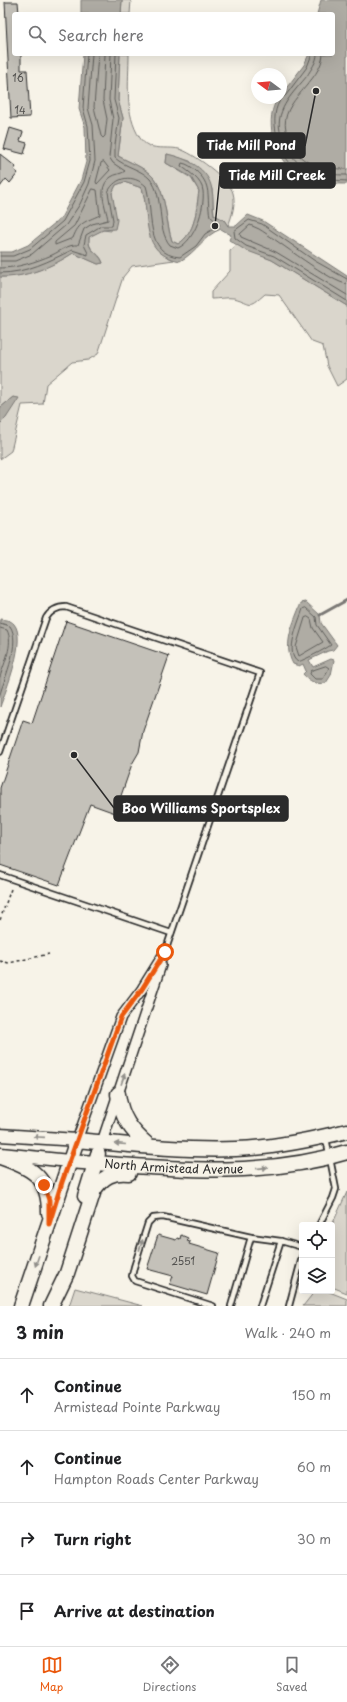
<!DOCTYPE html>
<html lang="en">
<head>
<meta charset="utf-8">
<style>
  :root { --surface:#fff; --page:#f2f2f2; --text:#202124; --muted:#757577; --line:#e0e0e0; --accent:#ea580c }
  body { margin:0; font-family:"Playpen Sans",sans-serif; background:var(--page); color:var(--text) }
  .controls { position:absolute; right:12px; bottom:12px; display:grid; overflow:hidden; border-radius:4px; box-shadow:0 4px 16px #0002 }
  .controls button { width:36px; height:36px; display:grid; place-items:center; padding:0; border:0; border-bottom:1px solid var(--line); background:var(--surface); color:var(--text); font:20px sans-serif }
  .compass { position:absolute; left:251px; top:68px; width:36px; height:36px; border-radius:50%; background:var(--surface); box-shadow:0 4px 16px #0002; rotate:286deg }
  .stop { position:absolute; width:12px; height:12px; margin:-9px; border:3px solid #ea580c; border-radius:50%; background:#fff }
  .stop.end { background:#ea580c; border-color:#fff; box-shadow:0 1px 4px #0008 }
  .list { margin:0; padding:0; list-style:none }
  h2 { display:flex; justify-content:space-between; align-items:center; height:52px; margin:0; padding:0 16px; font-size:17px }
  h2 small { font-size:13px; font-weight:400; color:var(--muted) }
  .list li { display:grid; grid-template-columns:26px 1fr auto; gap:12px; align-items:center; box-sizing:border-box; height:72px; padding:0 16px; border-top:1px solid var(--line) }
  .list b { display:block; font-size:15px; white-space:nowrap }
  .list p { margin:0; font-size:13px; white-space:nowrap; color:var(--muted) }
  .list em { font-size:13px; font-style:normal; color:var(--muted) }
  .icon { flex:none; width:22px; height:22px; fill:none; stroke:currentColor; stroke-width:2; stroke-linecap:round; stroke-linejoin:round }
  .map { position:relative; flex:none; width:347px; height:1306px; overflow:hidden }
  .search { position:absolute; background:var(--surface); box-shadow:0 4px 16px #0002; left:12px; right:12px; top:12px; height:44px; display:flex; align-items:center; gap:10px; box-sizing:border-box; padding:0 14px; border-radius:4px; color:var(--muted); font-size:15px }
  .sheet { height:340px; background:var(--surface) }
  nav { display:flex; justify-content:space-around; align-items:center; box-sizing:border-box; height:56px; border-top:1px solid var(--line); background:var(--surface); font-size:11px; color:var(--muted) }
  nav a { display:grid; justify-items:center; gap:2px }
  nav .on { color:var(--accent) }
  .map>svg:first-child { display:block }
  .green { fill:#dad6cc; stroke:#82807c }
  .water { fill:#afaca4; stroke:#7a7874 }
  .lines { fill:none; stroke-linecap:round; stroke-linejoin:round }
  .shore { stroke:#605f5b; stroke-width:1 }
  .stream { stroke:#7a7874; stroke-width:3 }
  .building { fill:#c4c1b9; stroke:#2b2b2b }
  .service-casing { stroke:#2b2b2b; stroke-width:8 }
  .minor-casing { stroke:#2b2b2b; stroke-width:12 }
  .secondary-casing { stroke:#2b2b2b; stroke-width:15 }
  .primary-casing { stroke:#2b2b2b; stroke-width:17 }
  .path { stroke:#2b2b2b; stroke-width:1.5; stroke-dasharray:3 3; stroke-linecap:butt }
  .service { stroke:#f7f3e8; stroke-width:4.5 }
  .minor { stroke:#f7f3e8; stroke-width:9 }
  .secondary { stroke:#f7f3e8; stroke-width:12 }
  .primary { stroke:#f7f3e8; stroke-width:14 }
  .oneway { fill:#918f8a }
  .route { stroke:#ea580c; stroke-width:5 }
  .labels { text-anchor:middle; stroke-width:3; stroke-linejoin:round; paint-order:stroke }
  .number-label { font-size:10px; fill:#51504e }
  .street-label { font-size:12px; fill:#2b2b2b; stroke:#f7f3e8 }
  .leader { fill:none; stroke:#2b2b2b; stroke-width:1.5 }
  .callout-dot { fill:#2b2b2b; stroke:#f7f3e8; stroke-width:1.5 }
  .callout { fill:#2b2b2b; stroke:#2b2b2b; stroke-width:1.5 }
  .callout-label { font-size:13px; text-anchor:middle; font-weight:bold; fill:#fff }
</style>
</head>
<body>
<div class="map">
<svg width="347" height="1306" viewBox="0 0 347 1306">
  <rect width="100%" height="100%" fill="#f7f3e8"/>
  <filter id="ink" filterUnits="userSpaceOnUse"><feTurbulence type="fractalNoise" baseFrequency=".025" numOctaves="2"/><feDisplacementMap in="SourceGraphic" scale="8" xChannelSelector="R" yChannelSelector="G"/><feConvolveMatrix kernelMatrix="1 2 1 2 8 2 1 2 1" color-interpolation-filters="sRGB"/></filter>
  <g filter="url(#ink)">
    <!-- green -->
    <g class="green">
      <path d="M122,0H131L130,14H121Z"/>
      <path d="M120,54H129C129,81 124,114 140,138C149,152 166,146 179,149C192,152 230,180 233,193C236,203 232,216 228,226L224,220L214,215L212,189L190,161L167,154L166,163L191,178L199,191C196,210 196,233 178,244L172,241C166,222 166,191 153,177C144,167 129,162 118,156L123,118L118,100Z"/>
      <path d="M124,182L142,188C149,213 145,248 174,260L132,266L123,277L98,354L88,360L72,362L46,384L43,404L22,405L11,451L0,459V424L6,418L13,397L0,408V277C26,277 51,267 73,253L98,264L103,263C99,250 87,253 89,236L103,230L111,231L114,207L112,193L116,185Z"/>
      <path d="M237,245L272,260L347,306V379L337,386L327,366L323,346L312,342L279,295L265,294C248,309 253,303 234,298C228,297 218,299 211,299V292L230,271V251Z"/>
      <path d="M347,1192V1293L332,1287V1225Z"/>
      <path d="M75,1288L143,1306H69Z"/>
      <path d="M315,1291H327L347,1299V1306H303Z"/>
    </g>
    <!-- water -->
    <g class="water">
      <path d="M81,0H122L121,14H81Z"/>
      <path d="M321,0H347V184C328,184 307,183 292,170C273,155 264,118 278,98H281V95L304,65L309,54H333V14H317Z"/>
      <path d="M83,54H120L118,100L123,118L118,156C129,162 144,167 153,177C167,193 165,221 172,241L178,244C196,233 196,210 199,191L191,177L166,163L167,154C186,158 209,168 212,190C214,198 212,206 214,215L224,220L228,226H236L248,215L263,221L347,276V306L272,260L245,250L229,240L231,235L221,229C204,235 197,252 180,261C139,253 151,219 142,188L124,182L116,185L112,193L117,220L115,229L103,230L89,237C87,253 98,250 103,263L98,264L73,253C52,267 25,278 0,277V252H12L28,245L61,218L81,180L86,162L85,127L79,109Z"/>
      <path d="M13,397L19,398L6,418L0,424V408Z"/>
      <path d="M306,602L320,615L321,623L337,645L333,650L328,651L309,660L313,667L331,659L334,660L331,675L326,683C316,685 309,681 303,674L306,671L303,664L299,666L293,664C282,644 294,622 301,603Z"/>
      <path d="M0,619C5,620 11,620 14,624C27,639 6,690 0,707Z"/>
    </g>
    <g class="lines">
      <!-- shore -->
      <g class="shore">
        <path d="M98,54L94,107L101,136L103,138L105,136L107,119L103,100L105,54"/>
        <path d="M312,54L307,67L286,95C265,108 277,153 294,167C308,179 329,180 347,181"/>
        <path d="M317,54C317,62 311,69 307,76C295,91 275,109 280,131C281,137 285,143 287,148C298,172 324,175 347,175"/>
        <path d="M323,54C322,82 279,101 286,130C287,135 291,141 293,147C303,167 327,169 347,169"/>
        <path d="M104,162L110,170L97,184L96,182L101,163Z"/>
        <path d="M93,189L97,190L100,215C85,222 79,222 73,238L55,245V242L74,226Z"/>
        <path d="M0,256H13L30,249L63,221L84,182L90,161L88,126L83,108L87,54"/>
        <path d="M0,261H15L32,254L66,225L80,204L89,184L95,161L93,125L88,108L92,54"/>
        <path d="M0,268C18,268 35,262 52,255C61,251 68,244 78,245L84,229L92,224L108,220C106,206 96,188 111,177C115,174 122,174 125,171L113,163L109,157L113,119L109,100L111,54"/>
        <path d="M0,273C27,273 49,261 72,250L88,255V253L84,245L86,235L101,226H112L113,220L108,192C116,176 133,174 146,186C154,211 144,255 180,257L196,246L205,234L220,225L210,216C206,197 213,185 195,170C191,167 188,164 182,163L181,166C189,172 202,180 203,191C205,208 195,241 178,248L170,245C156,229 165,197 150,179C141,169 125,167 115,158V145L119,118L114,100L116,54"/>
        <path d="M347,279L315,261L262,224L249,220L234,231L235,238L246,246L274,256L347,301"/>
        <path d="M347,284C333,284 276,239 259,229L250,225L240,234L241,237L276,252L347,295"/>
        <path d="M306,608L316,617L317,625L331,645C324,650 306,659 298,662C284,654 299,621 303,609Z"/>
        <path d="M308,617L311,619L313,628L323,642L299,656L296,647L305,618Z"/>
        <path d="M0,623L10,626C21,642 5,677 0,694"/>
        <path d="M0,628L7,630C14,644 4,663 0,677"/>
        <path d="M326,666L329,668L323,679H315L310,674L311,671Z"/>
      </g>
      <!-- stream -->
      <path class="stream" d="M320,615L347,600"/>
    </g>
    <!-- building -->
    <g class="building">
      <path d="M5,2H18L19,14H14V54H21V70H27L30,117L11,118Z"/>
      <path d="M10,128L23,132L20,141L27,143L24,154L4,149Z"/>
      <path d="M0,154L16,167L14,170L18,173L10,183L6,179L0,187Z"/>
      <path d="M66,621L169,656L143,731L139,752L132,764L115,813L90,804L59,885L0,865V788L23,720L32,723Z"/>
      <path d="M158,1235L176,1240L177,1238L180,1239L181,1235L188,1238L187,1241L190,1242L189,1244L219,1253L207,1295L170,1284L173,1276L147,1269Z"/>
    </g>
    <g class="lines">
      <defs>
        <g id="service">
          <path d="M0,752L46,618C51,610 57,607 66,607L260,673L165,952"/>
          <path d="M0,875L171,933"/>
          <path d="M319,1225L333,1198L336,1189L326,1138"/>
          <path d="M213,1306L135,1281L132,1276L134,1267L148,1223L153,1218L163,1217L251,1237L281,1241L302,1247"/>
          <path d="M231,1306L251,1237"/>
          <path d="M260,1306L281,1241"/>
          <path d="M289,1306L302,1257"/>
        </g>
        <g id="minor">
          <path d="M77,1140L121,1017L142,989L165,952"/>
          <path d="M102,1142L161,965"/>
        </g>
        <g id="secondary">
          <path d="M0,1135L77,1140"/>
          <path d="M1,1154L69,1161"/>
        </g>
        <g id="primary">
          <path d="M118,1094C121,1117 131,1131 149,1146"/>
          <path d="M0,1157C32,1168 49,1176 49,1213"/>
          <path id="s1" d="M69,1161C164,1168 255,1180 347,1152"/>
          <path d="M85,1196L98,1154"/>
          <path d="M21,1306L77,1140C130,1145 183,1151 236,1149C273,1148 311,1140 347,1131"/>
          <path d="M51,1306L67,1273L94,1190C103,1177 113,1171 129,1173"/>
        </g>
      </defs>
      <!-- service casing -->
      <use href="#service" class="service-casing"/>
      <!-- minor casing -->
      <use href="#minor" class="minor-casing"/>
      <!-- secondary casing -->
      <use href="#secondary" class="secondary-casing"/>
      <!-- primary casing -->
      <use href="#primary" class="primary-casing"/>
      <!-- path -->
      <g class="path">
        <path d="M0,920L12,886"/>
        <path d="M0,961L9,963L49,954"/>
      </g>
      <!-- service -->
      <use href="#service" class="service"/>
      <!-- minor -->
      <use href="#minor" class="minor"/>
      <!-- secondary -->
      <use href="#secondary" class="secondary"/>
      <!-- primary -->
      <use href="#primary" class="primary"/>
    </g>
    <!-- one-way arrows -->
    <defs><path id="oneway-solid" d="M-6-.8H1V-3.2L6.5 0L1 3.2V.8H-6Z"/></defs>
    <g class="oneway">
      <use href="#oneway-solid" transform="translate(123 1079) rotate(-71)"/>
      <use href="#oneway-solid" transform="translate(39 1137) rotate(-176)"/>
      <use href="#oneway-solid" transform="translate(120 1144) rotate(-175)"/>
      <use href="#oneway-solid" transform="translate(262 1168) rotate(-6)"/>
      <use href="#oneway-solid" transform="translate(141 1245) rotate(-72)"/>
      <use href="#oneway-solid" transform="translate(37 1261) rotate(109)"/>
    </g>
  </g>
  <g class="lines" filter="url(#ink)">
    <!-- route -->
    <path class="route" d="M44,1185L49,1200V1224L62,1182L121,1017L142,989L165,952"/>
  </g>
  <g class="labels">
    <!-- number labels -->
    <g class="number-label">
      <text x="18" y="82">16</text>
      <text x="20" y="114">14</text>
      <text x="183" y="1265">2551</text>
    </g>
    <!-- street labels -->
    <g class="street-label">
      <text dy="4" stroke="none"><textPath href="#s1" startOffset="105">North Armistead Avenue</textPath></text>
    </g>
  </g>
  <!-- callouts -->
  <path class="leader" d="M316 91L305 146M215 226L220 176M74 755L114 808"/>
  <g class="callout-dot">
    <circle cx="316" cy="91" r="4"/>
    <circle cx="215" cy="226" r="4"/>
    <circle cx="74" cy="755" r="4"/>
  </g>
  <g class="callout">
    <rect x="198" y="133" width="107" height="25" rx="4"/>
    <rect x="220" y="163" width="115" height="25" rx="4"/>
    <rect x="114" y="796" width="174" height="25" rx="4"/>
  </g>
  <g class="callout-label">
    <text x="251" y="150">Tide Mill Pond</text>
    <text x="277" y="180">Tide Mill Creek</text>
    <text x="201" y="813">Boo Williams Sportsplex</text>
  </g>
</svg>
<div class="controls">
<button><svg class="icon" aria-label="locate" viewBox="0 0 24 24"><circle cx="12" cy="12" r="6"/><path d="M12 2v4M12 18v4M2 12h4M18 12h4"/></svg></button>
<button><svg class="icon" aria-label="layers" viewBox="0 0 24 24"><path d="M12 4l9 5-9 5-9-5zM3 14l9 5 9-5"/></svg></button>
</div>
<svg class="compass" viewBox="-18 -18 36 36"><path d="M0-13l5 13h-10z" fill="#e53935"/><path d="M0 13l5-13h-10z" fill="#757577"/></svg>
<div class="stop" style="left:165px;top:952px"></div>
<div class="stop end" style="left:44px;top:1185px"></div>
<div class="search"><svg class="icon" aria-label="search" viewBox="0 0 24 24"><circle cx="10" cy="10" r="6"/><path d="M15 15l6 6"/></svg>Search here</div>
</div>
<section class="sheet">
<h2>3 min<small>Walk · 240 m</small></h2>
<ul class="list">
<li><svg class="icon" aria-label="ahead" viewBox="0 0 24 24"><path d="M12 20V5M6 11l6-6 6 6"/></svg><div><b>Continue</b><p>Armistead Pointe Parkway</p></div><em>150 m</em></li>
<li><svg class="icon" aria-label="ahead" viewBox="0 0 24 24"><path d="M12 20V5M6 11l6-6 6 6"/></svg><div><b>Continue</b><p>Hampton Roads Center Parkway</p></div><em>60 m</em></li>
<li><svg class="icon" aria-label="right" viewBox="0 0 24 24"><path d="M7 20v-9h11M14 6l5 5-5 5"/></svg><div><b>Turn right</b></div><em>30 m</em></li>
<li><svg class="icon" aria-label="arrive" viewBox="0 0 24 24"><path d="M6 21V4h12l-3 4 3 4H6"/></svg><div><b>Arrive at destination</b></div></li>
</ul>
</section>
<nav>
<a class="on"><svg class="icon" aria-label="map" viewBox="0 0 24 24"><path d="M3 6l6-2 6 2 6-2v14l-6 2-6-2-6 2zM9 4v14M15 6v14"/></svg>Map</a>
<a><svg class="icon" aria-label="directions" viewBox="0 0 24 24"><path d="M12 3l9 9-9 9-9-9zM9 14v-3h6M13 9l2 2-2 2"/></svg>Directions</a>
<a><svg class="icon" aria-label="saved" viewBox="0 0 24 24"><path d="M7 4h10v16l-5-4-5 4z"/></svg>Saved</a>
</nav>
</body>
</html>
